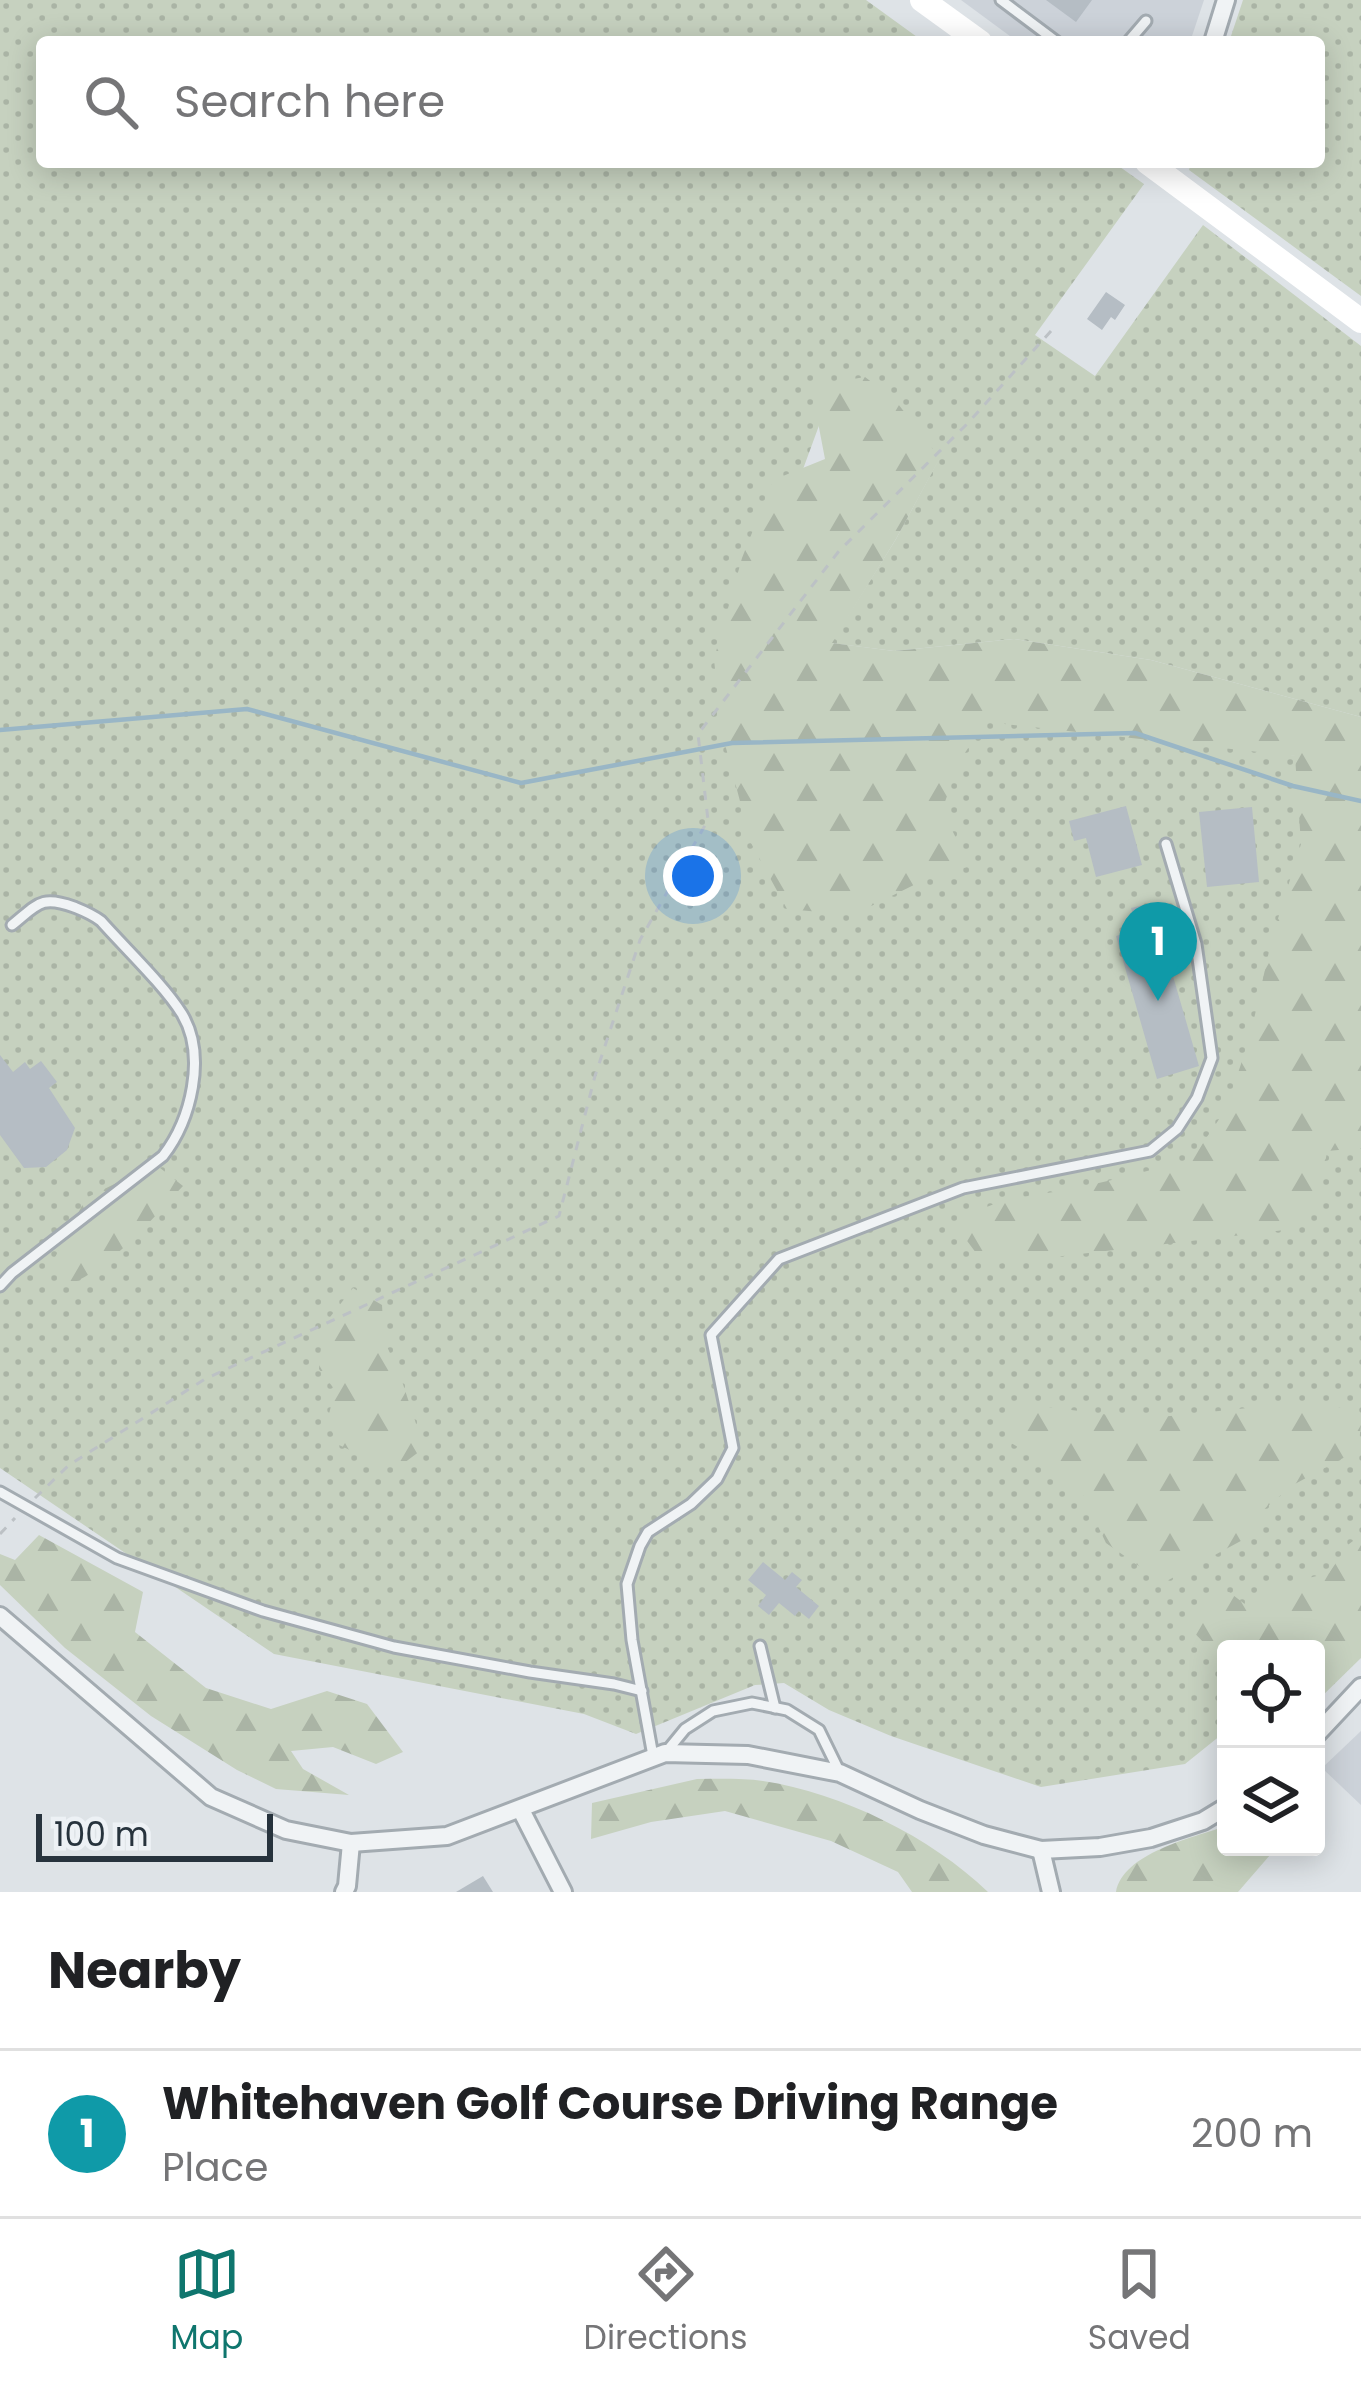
<!DOCTYPE html>
<html lang="en">
<head>
<meta charset="utf-8">
<style>
  :root { --surface:#fff; --page:#f6f6f6; --text:#202124; --muted:#757577; --line:#e0e0e0; --accent:#0f766e }
  body { margin:0; font-family:Poppins,sans-serif; background:var(--page); color:var(--text) }
  .controls { position:absolute; right:36px; bottom:36px; display:grid; overflow:hidden; border-radius:12px; box-shadow:0 6px 30px #0003 }
  .controls button { width:108px; height:108px; display:grid; place-items:center; padding:0; border:0; border-bottom:3px solid var(--line); background:var(--surface); color:var(--text); font:60px sans-serif }
  .scale { position:absolute; left:36px; bottom:30px; width:237px; box-sizing:border-box; padding-left:12px; border:6px solid #27333d; border-top:0; font-size:33px; line-height:42px; white-space:nowrap; color:#27333d; -webkit-text-stroke:9px #edf1f5; paint-order:stroke }
  .you { position:absolute; left:693px; top:876px; width:42px; height:42px; margin:-30px; border:9px solid #fff; border-radius:50%; background:#1a73e8; box-shadow:0 0 0 18px #1a73e833 }
  .badge { display:grid; place-items:center; width:78px; height:78px; border-radius:50%; background:var(--accent); color:#fff; font-size:39px; font-weight:700 }
  .pin { position:absolute; translate:-50% -99px; filter:drop-shadow(0 3px 6px #0008) }
  .pin::after { content:''; position:absolute; top:63px; width:42px; height:36px; background:inherit; clip-path:polygon(0 0,100% 0,50% 100%) }
  .list { margin:0; padding:0; list-style:none }
  h2 { display:flex; justify-content:space-between; align-items:center; height:156px; margin:0; padding:0 48px; font-size:51px }
  h2 small { font-size:39px; font-weight:400; color:var(--muted) }
  .list li { display:grid; grid-template-columns:78px 1fr auto; gap:36px; align-items:center; box-sizing:border-box; height:168px; padding:0 48px; border-top:3px solid var(--line) }
  .list b { display:block; font-size:45px; white-space:nowrap }
  .list p { margin:0; font-size:39px; white-space:nowrap; color:var(--muted) }
  .list em { font-size:39px; font-style:normal; color:var(--muted) }
  .icon { flex:none; width:66px; height:66px; fill:none; stroke:currentColor; stroke-width:2; stroke-linecap:round; stroke-linejoin:round }
  .map { position:relative; flex:none; width:1361px; height:1892px; overflow:hidden }
  .search { position:absolute; background:var(--surface); box-shadow:0 6px 30px #0003; left:36px; right:36px; top:36px; height:132px; display:flex; align-items:center; gap:30px; box-sizing:border-box; padding:0 42px; border-radius:12px; color:var(--muted); font-size:45px }
  .sheet { height:324px; background:var(--surface) }
  nav { display:flex; justify-content:space-around; align-items:center; box-sizing:border-box; height:168px; border-top:3px solid var(--line); background:var(--surface); font-size:33px; color:var(--muted) }
  nav a { display:grid; justify-items:center; gap:6px }
  nav .on { color:var(--accent) }
  .map>svg:first-child { display:block }
  .built { fill:#ccd2d9 }
  .grass { fill:url(#grass-dots) }
  .forest { fill:url(#forest-firs) }
  .lines { fill:none; stroke-linecap:round; stroke-linejoin:round }
  .stream { stroke:#99b6c6; stroke-width:4.5 }
  .building { fill:#b5bdc4 }
  .lane-casing { stroke:#a3abb1; stroke-width:15 }
  .street-casing { stroke:#a3abb1; stroke-width:22 }
  .path { stroke:#bcc1c5; stroke-width:3; stroke-dasharray:9 9; stroke-linecap:butt }
  .lane { stroke:#f0f3f5; stroke-width:9 }
  .street { stroke:#f0f3f5; stroke-width:16 }
  .secondary { stroke:#fff; stroke-width:24 }
</style>
</head>
<body>
<div class="map">
<svg width="1361" height="1892" viewBox="0 0 1361 1892">
  <defs>
    <pattern id="grass-dots" width="8" height="8" patternUnits="userSpaceOnUse" patternTransform="scale(3)"><rect width="8" height="8" fill="#c6d1bf"/><path d="M2 2h.1M6 6h.1" fill="none" stroke="#aab4a5" stroke-width="1.8" stroke-linecap="round"/></pattern>
    <pattern id="forest-firs" width="22" height="20" patternUnits="userSpaceOnUse" patternTransform="scale(3)"><rect width="22" height="20" fill="#c6d1bf"/><path d="M5 1l3.5 6h-7zM16 11l3.5 6h-7z" fill="#aab4a5"/></pattern>
  </defs>
  <rect width="100%" height="100%" fill="#dee3e7"/>
  <!-- built -->
  <g class="built">
    <path d="M961,0H1204L1190,42H1018Z"/>
    <path d="M1361,1731V1805L1322,1768Z"/>
  </g>
  <!-- grass -->
  <g class="grass">
    <path d="M0,0H866L924,42H42V162H1113L1144,184L1035,335L1095,376L1203,225L1361,346V717L1151,660L1014,639L894,651L831,643L896,539L939,459L835,382L730,668L1361,766V1621L1316,1649H1226V1731L1185,1764L1041,1787L891,1736L829,1710L784,1683L755,1685L636,1734L584,1714L274,1654L0,1468Z"/>
    <path d="M1243,0H1361V296L1189,170L1191,162H1319V42H1229Z"/>
  </g>
  <!-- forest -->
  <g class="forest">
    <path d="M865,377L895,400L940,458L896,539L832,643L894,651L1014,639L1151,660L1361,717V1148L1327,1151L1319,1206L1293,1229L985,1265L956,1226C989,1195 1038,1197 1081,1187C1118,1179 1155,1169 1192,1159L1226,1109L1250,1037L1272,938L1301,844L1295,756L986,722L960,760L942,810L970,866L922,881L853,915L787,909L751,843L721,729L714,659L742,558L773,480L825,459L811,386Z"/>
    <path d="M155,1164L183,1186C150,1221 117,1262 73,1283L50,1267L86,1198Z"/>
    <path d="M353,1288L382,1305L384,1340L400,1375L424,1448L404,1463L380,1464L339,1445L327,1422L335,1390L319,1369L323,1326Z"/>
    <path d="M1315,1401L1342,1408L1361,1425L1358,1450L1293,1485L1263,1510L1250,1536L1163,1583L1106,1543L1082,1493L1043,1461L1011,1443L1009,1422L1025,1404L1141,1419Z"/>
    <path d="M39,1535L143,1592L135,1632L206,1688L271,1709L327,1691L367,1704L403,1752L376,1764L333,1747L291,1751L303,1769L349,1795L276,1789L237,1770L151,1716L65,1648L0,1585V1554L15,1560Z"/>
    <path d="M1361,1535V1658L1316,1702V1649H1226V1666L1184,1622L1206,1599L1229,1592L1246,1605L1258,1590L1329,1573L1349,1544Z"/>
    <path d="M697,1779C719,1779 742,1778 763,1781C842,1793 931,1837 988,1892H912L898,1872L831,1841L725,1811L651,1822L591,1839L592,1803Z"/>
    <path d="M1226,1826V1847H1277L1238,1892H1116C1123,1853 1192,1838 1226,1826Z"/>
  </g>
  <g class="lines">
    <!-- stream -->
    <path class="stream" d="M0,730L247,709L521,783L732,743L1135,733L1293,786L1361,801"/>
  </g>
  <!-- building -->
  <g class="building">
    <path d="M1046,0H1092L1076,22Z"/>
    <path d="M1106,292L1125,305L1115,320L1111,317L1102,330L1087,319Z"/>
    <path d="M1126,806L1142,865L1096,877L1086,838L1074,841L1069,821Z"/>
    <path d="M1252,807L1259,882L1207,887L1199,812Z"/>
    <path d="M1143,905L1147,916L1155,914L1199,1066L1157,1079L1116,936L1129,932L1126,921L1134,918L1131,908Z"/>
    <path d="M0,1055L13,1072L25,1062L30,1069L41,1061L57,1082L49,1088L75,1128L67,1150L46,1167L24,1168L0,1135Z"/>
    <path d="M763,1562L785,1580L792,1572L802,1580L796,1587L819,1606L809,1619L799,1611L795,1616L779,1603L769,1615L758,1606L766,1595L748,1580Z"/>
    <path d="M483,1876L493,1892H456Z"/>
  </g>
  <g class="lines">
    <defs>
      <g id="lane">
        <path d="M1001,0L1057,42"/>
        <path d="M1128,42L1146,21"/>
        <path d="M0,1286L12,1273L163,1156C191,1120 207,1056 182,1014C164,985 124,947 101,921C92,914 84,911 74,907C41,895 38,904 12,925"/>
        <path d="M0,1492L117,1558L263,1611L394,1647L530,1672L614,1684L642,1691"/>
        <path d="M760,1646L775,1708"/>
        <path d="M667,1751L685,1729L713,1711L752,1703L787,1710L819,1730L840,1773"/>
        <path d="M653,1756L632,1640L627,1584L640,1546L648,1532L691,1504L717,1479L733,1448L711,1335L779,1259L963,1188L1150,1151L1177,1129L1197,1098L1212,1058L1196,944L1166,844"/>
      </g>
      <g id="street">
        <path d="M1213,42L1226,0"/>
        <path d="M0,1616L211,1797L286,1830L351,1843L447,1836L665,1753L748,1755L840,1773L920,1810L984,1835L1041,1850L1100,1847L1151,1838L1203,1821L1226,1807"/>
        <path d="M1316,1735L1361,1687"/>
        <path d="M521,1810L563,1892"/>
        <path d="M1041,1850L1051,1892"/>
        <path d="M344,1892L347,1886L351,1843"/>
      </g>
    </defs>
    <!-- lane casing -->
    <use href="#lane" class="lane-casing"/>
    <!-- street casing -->
    <use href="#street" class="street-casing"/>
    <!-- path -->
    <g class="path">
      <path d="M35,1498L69,1465L205,1379L559,1216L595,1076L640,940L708,820L698,734L839,551L967,424L1051,331"/>
      <path d="M0,1534L15,1518"/>
    </g>
    <!-- lane -->
    <use href="#lane" class="lane"/>
    <!-- street -->
    <use href="#street" class="street"/>
    <!-- secondary -->
    <g class="secondary">
      <path d="M922,0L980,42"/>
      <path d="M1147,162L1361,321"/>
    </g>
  </g>
</svg>
<div class="controls">
<button><svg class="icon" aria-label="locate" viewBox="0 0 24 24"><circle cx="12" cy="12" r="6"/><path d="M12 2v4M12 18v4M2 12h4M18 12h4"/></svg></button>
<button><svg class="icon" aria-label="layers" viewBox="0 0 24 24"><path d="M12 4l9 5-9 5-9-5zM3 14l9 5 9-5"/></svg></button>
</div>
<div class="scale">100 m</div>
<div class="you"></div>
<div class="pin badge" style="left:1158px;top:1001px;background:#0f9aa8">1</div>
<div class="search"><svg class="icon" aria-label="search" viewBox="0 0 24 24"><circle cx="10" cy="10" r="6"/><path d="M15 15l6 6"/></svg>Search here</div>
</div>
<section class="sheet">
<h2>Nearby<small></small></h2>
<ul class="list">
<li><span class="badge" style="background:#0f9aa8">1</span><div><b>Whitehaven Golf Course Driving Range</b><p>Place</p></div><em>200 m</em></li>
</ul>
</section>
<nav>
<a class="on"><svg class="icon" aria-label="map" viewBox="0 0 24 24"><path d="M3 6l6-2 6 2 6-2v14l-6 2-6-2-6 2zM9 4v14M15 6v14"/></svg>Map</a>
<a><svg class="icon" aria-label="directions" viewBox="0 0 24 24"><path d="M12 3l9 9-9 9-9-9zM9 14v-3h6M13 9l2 2-2 2"/></svg>Directions</a>
<a><svg class="icon" aria-label="saved" viewBox="0 0 24 24"><path d="M7 4h10v16l-5-4-5 4z"/></svg>Saved</a>
</nav>
</body>
</html>
